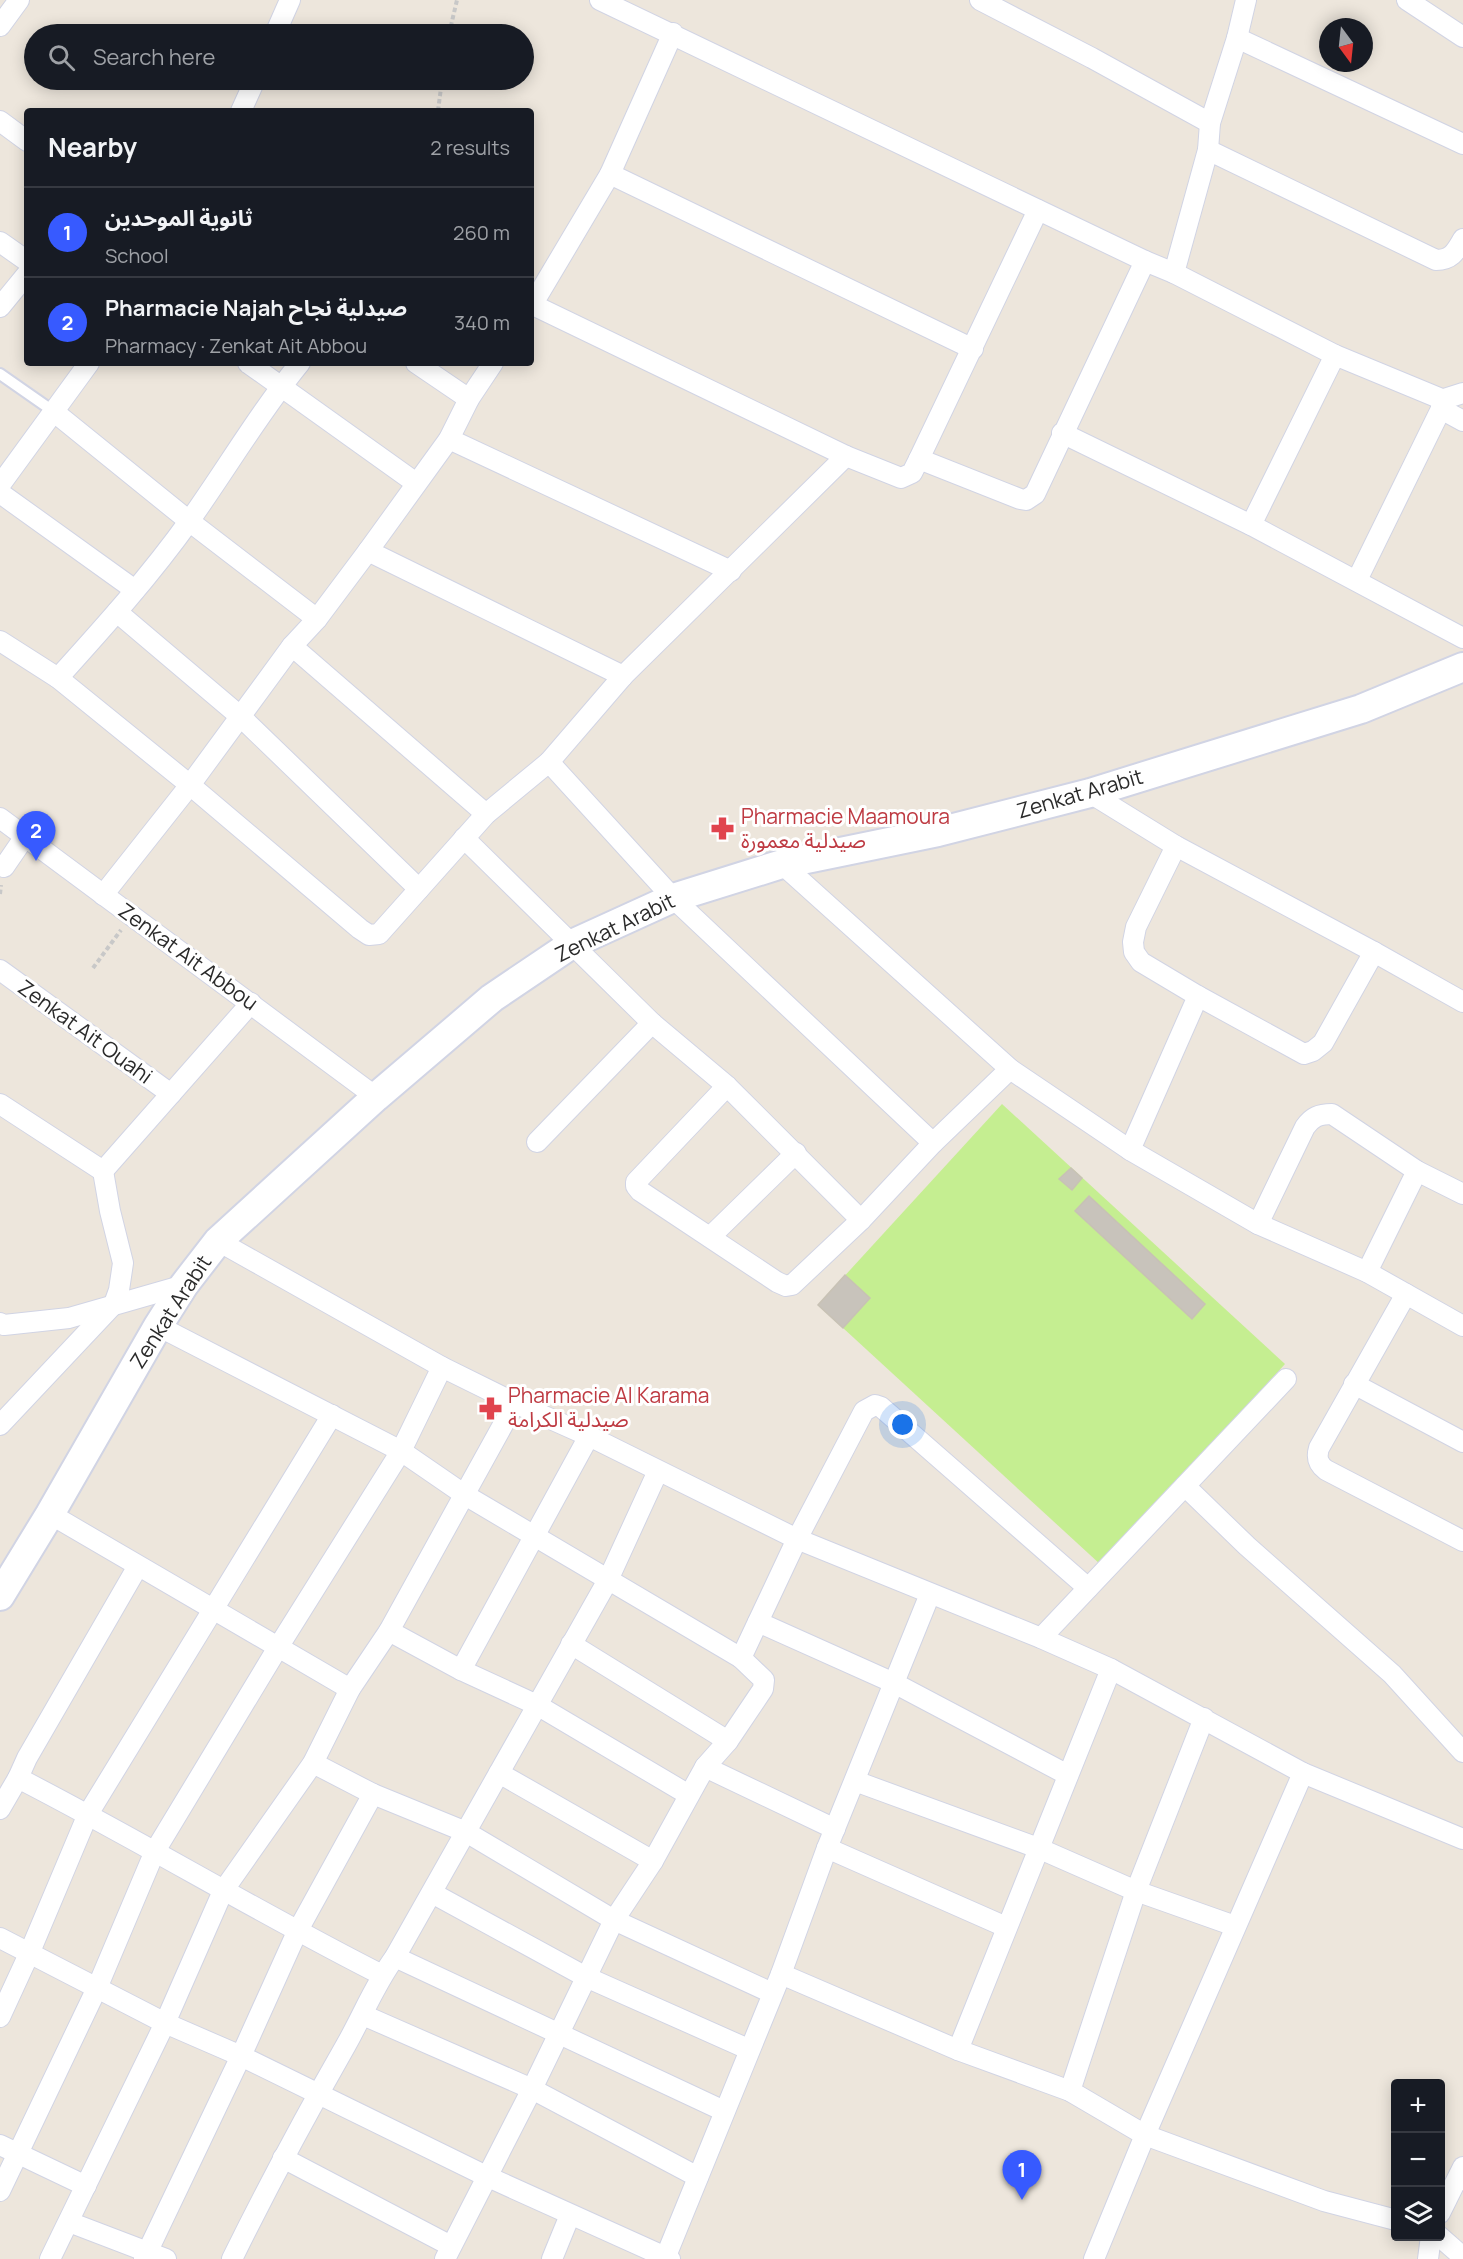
<!DOCTYPE html>
<html lang="en">
<head>
<meta charset="utf-8">
<style>
  :root { --surface:#171b24; --page:#20242c; --text:#f1f3f6; --muted:#9ea1a6; --line:#363941; --accent:#375aff }
  body { margin:0; font-family:Manrope,"Noto Sans Arabic",sans-serif; background:var(--page); color:var(--text) }
  .controls { position:absolute; right:18px; bottom:18px; display:grid; overflow:hidden; border-radius:6px; box-shadow:0 3px 15px #0003 }
  .controls button { width:54px; height:54px; display:grid; place-items:center; padding:0; border:0; border-bottom:2px solid var(--line); background:var(--surface); color:var(--text); font:30px sans-serif }
  .compass { position:absolute; left:1319px; top:18px; width:54px; height:54px; border-radius:50%; background:var(--surface); box-shadow:0 3px 15px #0003; rotate:165deg }
  .you { position:absolute; left:903px; top:1425px; width:21px; height:21px; margin:-15px; border:4px solid #fff; border-radius:50%; background:#1a73e8; box-shadow:0 0 0 9px #1a73e833 }
  .badge { display:grid; place-items:center; width:39px; height:39px; border-radius:50%; background:var(--accent); color:#fff; font-size:20px; font-weight:700 }
  .pin { position:absolute; translate:-50% -50px; filter:drop-shadow(0 2px 3px #0008) }
  .pin::after { content:''; position:absolute; top:32px; width:21px; height:18px; background:inherit; clip-path:polygon(0 0,100% 0,50% 100%) }
  .list { margin:0; padding:0; list-style:none }
  h2 { display:flex; justify-content:space-between; align-items:center; height:78px; margin:0; padding:0 24px; font-size:26px }
  h2 small { font-size:20px; font-weight:400; color:var(--muted) }
  .list li { display:grid; grid-template-columns:39px 1fr auto; gap:18px; align-items:center; box-sizing:border-box; height:90px; padding:0 24px; border-top:2px solid var(--line) }
  .list b { display:block; font-size:22px; white-space:nowrap }
  .list p { margin:0; font-size:20px; white-space:nowrap; color:var(--muted) }
  .list em { font-size:20px; font-style:normal; color:var(--muted) }
  .icon { flex:none; width:33px; height:33px; fill:none; stroke:currentColor; stroke-width:2; stroke-linecap:round; stroke-linejoin:round }
  .map { position:relative; flex:none; width:1463px; height:2259px; overflow:hidden }
  .search { position:absolute; background:var(--surface); box-shadow:0 3px 15px #0003; left:24px; top:24px; width:510px; height:66px; display:flex; align-items:center; gap:15px; box-sizing:border-box; padding:0 21px; border-radius:33px; color:var(--muted); font-size:22px }
  .panel { position:absolute; background:var(--surface); box-shadow:0 3px 15px #0003; left:24px; top:108px; width:510px; height:258px; border-radius:6px }
  .map>svg:first-child { display:block }
  .pitch { fill:#c5ee91 }
  .building { fill:#c8c3bb; stroke:#c8c2b5; stroke-width:1.5 }
  .lines { fill:none; stroke-linecap:round; stroke-linejoin:round }
  .lane-casing { stroke:#d1d4e4; stroke-width:14 }
  .street-casing { stroke:#d1d4e4; stroke-width:22 }
  .secondary-casing { stroke:#d1d4e4; stroke-width:32 }
  .path { stroke:#c8c8c8; stroke-width:4; stroke-dasharray:4.5 3; stroke-linecap:butt }
  .lane { stroke:#fff; stroke-width:10 }
  .street { stroke:#fff; stroke-width:20 }
  .secondary { stroke:#fff; stroke-width:28 }
  .labels { text-anchor:middle; stroke-width:6; stroke-linejoin:round; paint-order:stroke }
  .street-label { font-size:21px; fill:#2a2a2a; stroke:#fff }
  .health-label { font-size:21px; fill:#be3a42; stroke:#fff; text-anchor:start }
</style>
</head>
<body>
<div class="map">
<svg width="1463" height="2259" viewBox="0 0 1463 2259">
  <rect width="100%" height="100%" fill="#ede6dc"/>
  <!-- pitch -->
  <path class="pitch" d="M1002,1104L1285,1364L1101,1565L818,1305Z"/>
  <!-- building -->
  <g class="building">
    <path d="M1071,1168L1082,1178L1072,1190L1059,1179Z"/>
    <path d="M1089,1196L1205,1304L1192,1319L1075,1211Z"/>
    <path d="M845,1275L870,1298L843,1328L818,1305Z"/>
  </g>
  <g class="lines">
    <defs>
      <path id="lane" d="M0,374L53,411"/>
      <g id="street">
        <path d="M600,0L1145,261L1174,273L1335,355L1439,398L1441,401V409L1463,421"/>
        <path d="M980,0L1092,58L1210,123"/>
        <path d="M1407,0L1463,37"/>
        <path d="M0,26L19,0"/>
        <path d="M275,34L290,0"/>
        <path d="M1237,38L1463,144"/>
        <path d="M241,111L255,80"/>
        <path d="M0,121L27,141"/>
        <path d="M1208,150L1436,260C1452,260 1456,251 1463,239"/>
        <path d="M610,174L973,349"/>
        <path d="M0,242L27,261"/>
        <path d="M1174,273L1208,150L1210,123L1237,38L1246,0"/>
        <path d="M533,305L846,456L901,478L912,473L919,459L1038,210"/>
        <path d="M0,307L27,274"/>
        <path d="M531,307L610,174L673,33"/>
        <path d="M248,363L416,483"/>
        <path d="M416,363L469,399"/>
        <path d="M1441,400L1463,393"/>
        <path d="M53,411L189,521L317,619"/>
        <path d="M1062,433L1251,525L1463,638"/>
        <path d="M449,439L731,571"/>
        <path d="M919,459L1020,499L1026,500L1035,494L1145,261"/>
        <path d="M0,485L89,363"/>
        <path d="M0,493L135,590"/>
        <path d="M1251,525L1335,355"/>
        <path d="M368,551L623,676"/>
        <path d="M1357,580L1441,409"/>
        <path d="M117,612L241,717L419,889"/>
        <path d="M0,641L58,678L190,785L360,929L369,935L379,934L486,814L549,762L623,676L846,456"/>
        <path d="M292,646L486,814"/>
        <path d="M58,678C104,627 150,576 190,520C227,468 259,413 300,363"/>
        <path d="M549,762L673,898L933,1143"/>
        <path d="M1090,793L1176,846L1374,952L1463,1002"/>
        <path d="M0,818L376,1097"/>
        <path d="M464,838L652,1023L727,1086L861,1220"/>
        <path d="M1176,846L1136,927L1133,942L1134,952L1141,962L1198,996L1304,1054L1313,1051L1323,1043L1374,952"/>
        <path d="M782,864L1010,1069L1130,1150L1258,1224L1367,1272L1463,1326"/>
        <path d="M4,867L26,835"/>
        <path d="M103,895L190,785L292,646L317,619L368,551L449,439L469,399L493,363"/>
        <path d="M0,970L171,1094"/>
        <path d="M727,1086L636,1182V1186L640,1191L777,1282L786,1286L792,1285L861,1220L933,1143L1010,1069"/>
        <path d="M0,1104L103,1171L110,1211L123,1263L119,1290L114,1304L0,1425"/>
        <path d="M537,1142L652,1023"/>
        <path d="M1130,1150L1198,996"/>
        <path d="M103,1171L251,1003"/>
        <path d="M1258,1224L1305,1127C1312,1117 1319,1114 1332,1114L1417,1171L1463,1194"/>
        <path d="M710,1237L796,1153"/>
        <path d="M218,1241L442,1367L515,1403L589,1436L797,1539L1041,1638L1111,1669L1303,1773L1463,1839"/>
        <path d="M1367,1272L1417,1171"/>
        <path d="M1406,1294L1319,1448C1316,1458 1318,1464 1326,1470L1463,1541"/>
        <path d="M0,1323L4,1325L69,1318L184,1285"/>
        <path d="M158,1326L401,1451L465,1495L741,1658"/>
        <path d="M1354,1384L1463,1442"/>
        <path d="M1185,1486L1247,1546L1392,1674L1463,1752"/>
        <path d="M50,1514L350,1689"/>
        <path d="M138,1566L27,1758L18,1778C141,1841 259,1913 382,1975"/>
        <path d="M758,1622L894,1683L1068,1775"/>
        <path d="M389,1631L461,1670L537,1705L689,1795"/>
        <path d="M1041,1638L1286,1379"/>
        <path d="M571,1644L728,1741"/>
        <path d="M461,1670L589,1436"/>
        <path d="M313,1763L373,1794L466,1832L614,1920L772,1993"/>
        <path d="M705,1767L835,1829"/>
        <path d="M499,1773L653,1861"/>
        <path d="M855,1781L1038,1848L1136,1891L1235,1926"/>
        <path d="M0,1809L18,1778"/>
        <path d="M827,1848L1006,1927"/>
        <path d="M432,1893L586,1977L748,2049"/>
        <path d="M0,1938L165,2023L241,2056L486,2176L670,2259"/>
        <path d="M395,1957L724,2111"/>
        <path d="M781,1974L958,2050L1070,2091L1145,2135L1324,2201L1396,2220"/>
        <path d="M363,2015L532,2089L698,2177"/>
        <path d="M0,2017L29,1954L88,1814L332,1415"/>
        <path d="M958,2050L1111,1669"/>
        <path d="M1070,2091L1136,1891L1204,1718"/>
        <path d="M0,2145L86,2186"/>
        <path d="M283,2158L451,2246"/>
        <path d="M0,2191L97,1988L155,1851L277,1649L401,1451L442,1367"/>
        <path d="M1440,2213L1463,2167"/>
        <path d="M69,2222L166,2259"/>
        <path d="M1439,2236L1463,2257"/>
        <path d="M666,2256L781,1974L827,1848L930,1594"/>
        <path d="M50,2259L165,2023L223,1891L313,1763L350,1689L389,1631L515,1403"/>
        <path d="M144,2259L241,2056L297,1932L373,1794"/>
        <path d="M232,2259C268,2186 306,2115 346,2045C363,2015 375,1984 395,1957L608,1580L658,1471"/>
        <path d="M445,2259L532,2089L614,1920L653,1861L705,1767L728,1741L763,1689L764,1680L741,1658L797,1539L864,1411L875,1405L881,1407L1088,1588"/>
        <path d="M552,2259L570,2215"/>
        <path d="M1094,2259L1145,2135L1303,1773"/>
        <path d="M1428,2259L1431,2236"/>
      </g>
      <path id="secondary" d="M0,1596L50,1514L158,1326L184,1285L218,1241L376,1097L492,998L572,944L673,898L782,864L938,832L1090,793L1361,709L1463,667"/>
    </defs>
    <!-- lane casing -->
    <use href="#lane" class="lane-casing"/>
    <!-- street casing -->
    <use href="#street" class="street-casing"/>
    <!-- secondary casing -->
    <use href="#secondary" class="secondary-casing"/>
    <!-- path -->
    <g class="path">
      <path d="M449,34L457,0"/>
      <path d="M438,111L442,80"/>
      <path d="M0,894L1,885"/>
      <path d="M93,968L121,930"/>
    </g>
    <!-- lane -->
    <use href="#lane" class="lane"/>
    <!-- street -->
    <use href="#street" class="street"/>
    <!-- secondary -->
    <use href="#secondary" class="secondary"/>
  </g>
  <!-- icons -->
  <defs>
    <symbol id="pharmacy-bare" viewBox="-9 -9 18 18"><path d="M-2-6h4v4h4v4h-4v4h-4v-4h-4v-4h4Z" fill="#e0444e" stroke="#fff" stroke-width="2.5" paint-order="stroke"/></symbol>
  </defs>
  <g fill-rule="evenodd">
    <use href="#pharmacy-bare" x="706" y="812" width="33" height="33"/>
    <use href="#pharmacy-bare" x="474" y="1392" width="33" height="33"/>
  </g>
  <g class="labels">
    <!-- street labels -->
    <g class="street-label">
      <text transform="translate(1080 794) rotate(-16)" y="7">Zenkat Arabit</text>
      <text transform="translate(615 928) rotate(-26)" y="7">Zenkat Arabit</text>
      <text transform="translate(188 957) rotate(36)" y="7">Zenkat Ait Abbou</text>
      <text transform="translate(85 1032) rotate(36)" y="7">Zenkat Ait Ouahi</text>
      <text transform="translate(171 1312) rotate(-57)" y="7">Zenkat Arabit</text>
    </g>
    <!-- health labels -->
    <g class="health-label">
      <text x="741" y="824">Pharmacie Maamoura<tspan x="741" dy="24">صيدلية معمورة</tspan></text>
      <text x="508" y="1403">Pharmacie Al Karama<tspan x="508" dy="24">صيدلية الكرامة</tspan></text>
    </g>
  </g>
</svg>
<div class="controls">
<button>+</button>
<button>−</button>
<button><svg class="icon" aria-label="layers" viewBox="0 0 24 24"><path d="M12 4l9 5-9 5-9-5zM3 14l9 5 9-5"/></svg></button>
</div>
<svg class="compass" viewBox="-18 -18 36 36"><path d="M0-13l5 13h-10z" fill="#e53935"/><path d="M0 13l5-13h-10z" fill="#9ea1a6"/></svg>
<div class="you"></div>
<div class="pin badge" style="left:1022px;top:2200px">1</div>
<div class="pin badge" style="left:36px;top:861px">2</div>
<div class="search"><svg class="icon" aria-label="search" viewBox="0 0 24 24"><circle cx="10" cy="10" r="6"/><path d="M15 15l6 6"/></svg>Search here</div>
<section class="panel">
<h2>Nearby<small>2 results</small></h2>
<ul class="list">
<li><span class="badge">1</span><div><b>ثانوية الموحدين</b><p>School</p></div><em>260 m</em></li>
<li><span class="badge">2</span><div><b>Pharmacie Najah صيدلية نجاح</b><p>Pharmacy · Zenkat Ait Abbou</p></div><em>340 m</em></li>
</ul>
</section>
</div>
</body>
</html>
